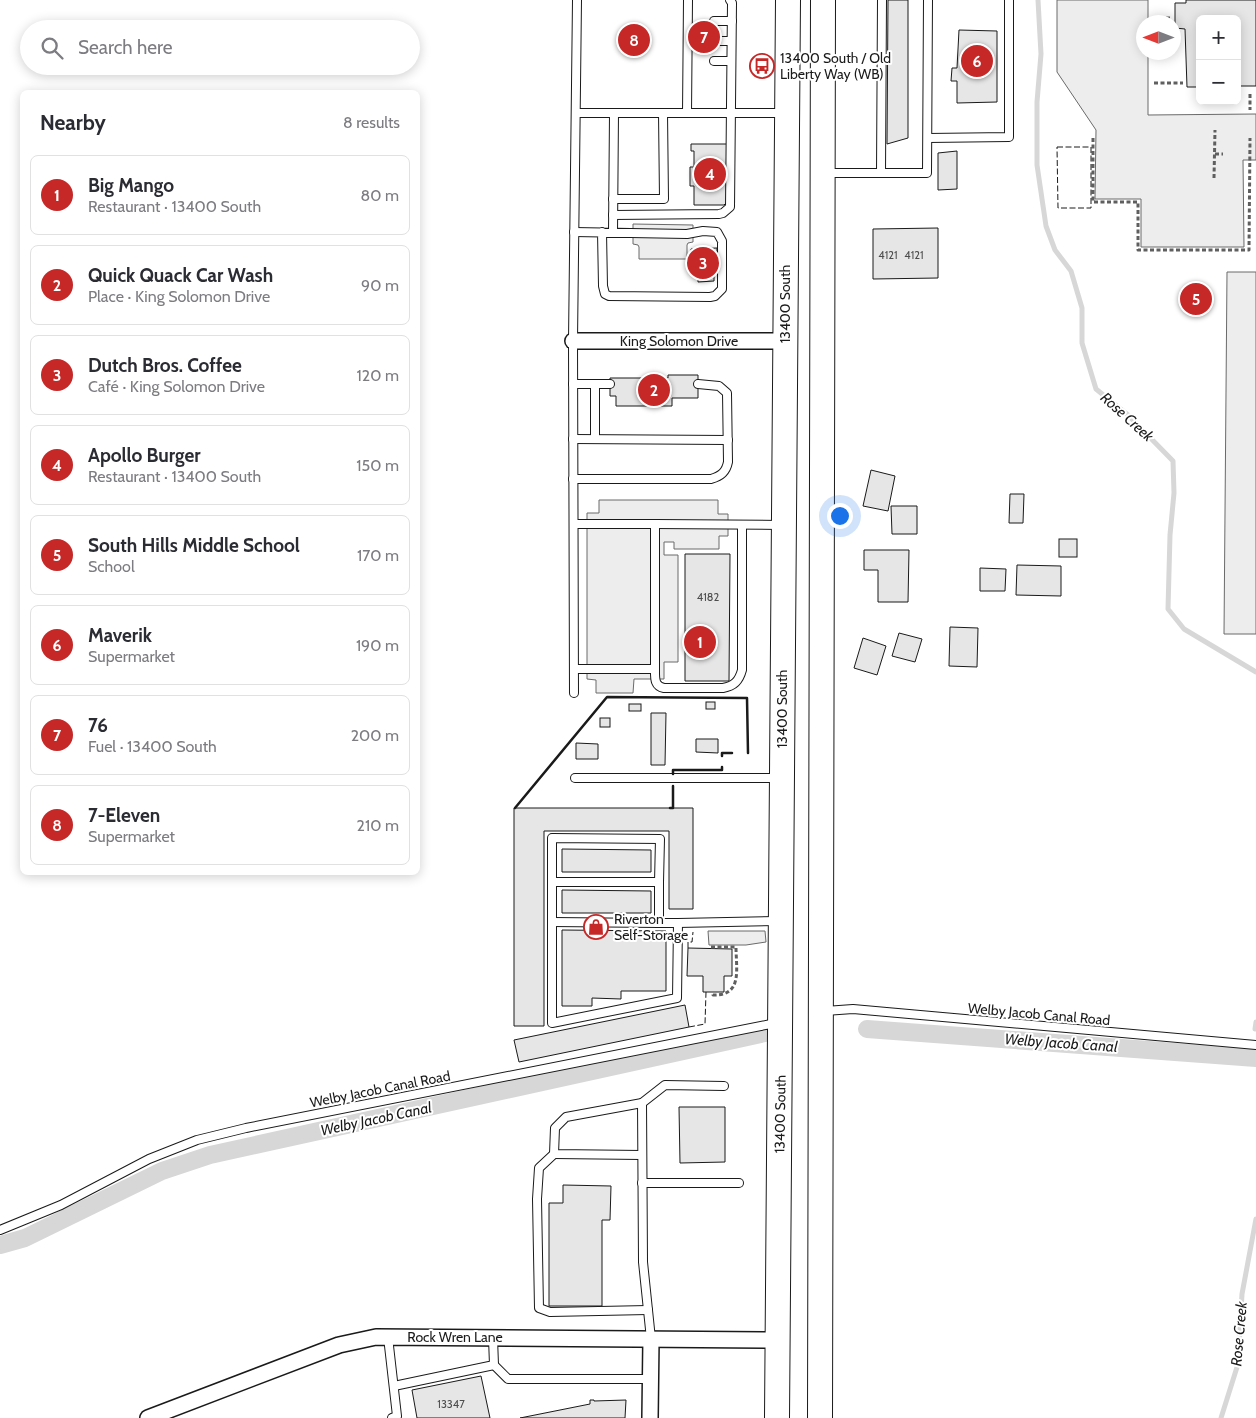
<!DOCTYPE html>
<html lang="en">
<head>
<meta charset="utf-8">
<style>
  :root { --surface:#fff; --page:#f2f2f3; --text:#2b2b33; --muted:#7c7c81; --line:#e1e1e2; --accent:#c62828 }
  body { margin:0; font-family:Cabin,sans-serif; background:var(--page); color:var(--text) }
  .controls { position:absolute; right:15px; top:15px; display:grid; overflow:hidden; border-radius:8px; box-shadow:0 2px 12px #0003 }
  .controls button { width:45px; height:45px; display:grid; place-items:center; padding:0; border:0; border-bottom:1px solid var(--line); background:var(--surface); color:var(--text); font:25px sans-serif }
  .compass { position:absolute; left:1136px; top:15px; width:45px; height:45px; border-radius:50%; background:var(--surface); box-shadow:0 2px 12px #0003; rotate:270deg }
  .you { position:absolute; left:839px; top:515px; width:18px; height:18px; margin:-12px; border:4px solid #fff; border-radius:50%; background:#1a73e8; box-shadow:0 0 0 8px #1a73e833 }
  .badge { display:grid; place-items:center; width:32px; height:32px; border-radius:50%; background:var(--accent); color:#fff; font-size:16px; font-weight:700 }
  .pin { position:absolute; translate:-50% -50%; border:2px solid #fff; box-shadow:0 1px 5px #0006 }
  .list { margin:0; padding:0; list-style:none }
  h2 { display:flex; justify-content:space-between; align-items:center; height:65px; margin:0; padding:0 20px; font-size:21px }
  h2 small { font-size:16px; font-weight:400; color:var(--muted) }
  .list li { display:grid; grid-template-columns:32px 1fr auto; gap:15px; align-items:center; box-sizing:border-box; height:80px; margin:0 10px 10px; padding:0 10px; border:1px solid var(--line); border-radius:8px }
  .list b { display:block; font-size:19px; white-space:nowrap }
  .list p { margin:0; font-size:16px; white-space:nowrap; color:var(--muted) }
  .list em { font-size:16px; font-style:normal; color:var(--muted) }
  .icon { flex:none; width:28px; height:28px; fill:none; stroke:currentColor; stroke-width:2; stroke-linecap:round; stroke-linejoin:round }
  .map { position:relative; flex:none; width:1256px; height:1418px; overflow:hidden }
  .search { position:absolute; background:var(--surface); box-shadow:0 2px 12px #0003; left:20px; top:20px; width:400px; height:55px; display:flex; align-items:center; gap:12px; box-sizing:border-box; padding:0 18px; border-radius:28px; color:var(--muted); font-size:19px }
  .panel { position:absolute; background:var(--surface); box-shadow:0 2px 12px #0003; left:20px; top:90px; width:400px; height:785px; border-radius:8px }
  .map>svg:first-child { display:block }
  .built { fill:#ededed; stroke:#6a6a6a }
  .lines { fill:none; stroke-linecap:round; stroke-linejoin:round }
  .stream { stroke:#d7d7d7; stroke-width:5 }
  .canal { stroke:#d7d7d7; stroke-width:18 }
  .building { fill:#e6e6e6; stroke:#1a1a1a }
  .lane-casing { stroke:#1a1a1a; stroke-width:10 }
  .street-casing { stroke:#1a1a1a; stroke-width:18 }
  .primary-casing { stroke:#1a1a1a; stroke-width:26 }
  .path { stroke:#5f5f5f; stroke-width:3; stroke-dasharray:4 2.5; stroke-linecap:butt }
  .lane { stroke:#fff; stroke-width:8 }
  .street { stroke:#fff; stroke-width:15 }
  .primary { stroke:#fff; stroke-width:24 }
  .fence { stroke:#1a1a1a; stroke-width:1; stroke-dasharray:6 2.5; stroke-linecap:butt }
  .wall { stroke:#1a1a1a; stroke-width:2.5 }
  .labels { text-anchor:middle; stroke-width:4; stroke-linejoin:round; paint-order:stroke }
  .number-label { font-size:11px; fill:#4d4d4d }
  .poi-label { font-size:14px; fill:#1a1a1a; stroke:#fff; text-anchor:start }
  .street-label { font-size:14px; fill:#1a1a1a; stroke:#fff }
  .water-label { font-size:15px; font-style:italic; fill:#1a1a1a; stroke:#fff }
</style>
</head>
<body>
<div class="map">
<svg width="1256" height="1418" viewBox="0 0 1256 1418">
  <rect width="100%" height="100%" fill="#fff"/>
  <!-- built -->
  <g class="built">
    <path d="M1057,0H1148V22H1144V52L1148,53V115L1256,114V160H1243L1244,247H1141V199H1095L1096,130L1057,72Z"/>
    <path d="M633,224L693,225V242L688,243L687,245V259H639V247L638,245L633,244Z"/>
    <path d="M1227,272H1256V634H1224Z"/>
    <path d="M599,500H718V514H728V536H719V549H674V542H664V555H678V662H664V679H634L633,693H596V680L587,679V513H599Z"/>
    <path d="M708,931H765L766,942L746,945H709Z"/>
  </g>
  <g class="lines">
    <!-- stream -->
    <g class="stream">
      <path d="M1038,0L1041,54L1037,102V165L1046,226L1055,250L1071,271L1082,308V343L1096,389L1128,415L1173,461L1174,493L1170,535L1168,609L1184,629L1256,672"/>
      <path d="M1255,1029L1256,1022"/>
      <path d="M1221,1418L1238,1364L1242,1294L1256,1219"/>
    </g>
    <!-- canal -->
    <g class="canal">
      <path d="M867,1029L1256,1058"/>
      <path d="M0,1245L25,1238L162,1171L210,1155L765,1033"/>
    </g>
  </g>
  <!-- building -->
  <g class="building">
    <path d="M888,0H908V138L887,144Z"/>
    <path d="M1186,0H1256V86H1237V19H1200V87H1187L1185,29L1175,28V3H1186Z"/>
    <path d="M959,30L997,31V102L957,103V81H951L952,68H957Z"/>
    <path d="M691,144H728L727,202L724,205H694V186H690V167H694V151H691Z"/>
    <path d="M957,151V189L938,190V153Z"/>
    <path d="M938,228V278L873,279V229Z"/>
    <path d="M717,248V255H714V281L698,282V271H691V249Z"/>
    <path d="M668,375H698V398H672V406H616V396H610V378H668Z"/>
    <path d="M871,470L895,476L888,511L863,506Z"/>
    <path d="M1010,494H1024L1023,523H1009Z"/>
    <path d="M891,506H917V534H892Z"/>
    <rect x="1059" y="539" width="18" height="18"/>
    <path d="M864,550H909L908,602H878V570H864Z"/>
    <path d="M685,554H730L729,681H685Z"/>
    <path d="M1017,565L1061,566V596L1016,595Z"/>
    <path d="M980,568L1006,569L1005,591H980Z"/>
    <path d="M950,627L978,628L977,667L949,666Z"/>
    <path d="M899,633L922,639L915,662L892,656Z"/>
    <path d="M863,638L886,646L877,675L854,668Z"/>
    <rect x="706" y="702" width="9" height="7"/>
    <rect x="629" y="704" width="12" height="7"/>
    <path d="M651,713H666L665,765H651Z"/>
    <rect x="600" y="718" width="10" height="9"/>
    <path d="M696,739H718V753L696,752Z"/>
    <path d="M576,743L598,744V759H576Z"/>
    <path d="M514,808H693V909H669V831H544V1026H514Z"/>
    <path d="M562,849L651,850V872H562Z"/>
    <path d="M562,890L651,891V913H562Z"/>
    <path d="M562,930L666,931V991H621V999L592,998V1006H562Z"/>
    <path d="M688,948L732,949V976H724V992H703V976H687Z"/>
    <path d="M685,1005L689,1027L519,1062L514,1040Z"/>
    <path d="M679,1107H725V1162L680,1163Z"/>
    <path d="M563,1185L611,1186L610,1220H602V1306H549V1203H563Z"/>
    <path d="M481,1376L490,1418H417L412,1390Z"/>
    <path d="M590,1400H594V1401L626,1400L625,1418H520L590,1404Z"/>
  </g>
  <g class="lines">
    <defs>
      <g id="lane">
        <path d="M714,21H732"/>
        <path d="M716,41H731"/>
        <path d="M714,61H731"/>
        <path d="M576,113H614L613,233"/>
        <path d="M614,113H785"/>
        <path d="M687,113L688,0"/>
        <path d="M928,138L1009,137V0"/>
        <path d="M825,173H927L928,0"/>
        <path d="M881,173L882,0"/>
        <path d="M613,199H664L663,113"/>
        <path d="M613,215L719,214L723,213L730,207L732,3L730,0"/>
        <path d="M574,232L687,234L703,231L717,232L722,241V289L715,296L710,297L609,296L605,294L603,286L602,232"/>
        <path d="M573,384H610"/>
        <path d="M595,384V439"/>
        <path d="M573,439L728,440"/>
        <path d="M573,479H711C721,476 726,472 728,462L727,393L719,386L698,384"/>
        <path d="M574,524H655V669H574"/>
        <path d="M655,524L781,525"/>
        <path d="M655,669C655,678 654,686 664,688H723C734,686 739,681 742,670V525"/>
        <path d="M574,693L573,341L577,0"/>
        <path d="M575,778H778"/>
        <path d="M552,882H659L660,839L552,838V1023L677,998L678,923H659"/>
        <path d="M552,922L659,923V882"/>
        <path d="M678,923L778,921"/>
        <path d="M825,1011L853,1009L1256,1045"/>
        <path d="M642,1103L566,1117L555,1128L554,1154L642,1155"/>
        <path d="M554,1154L539,1168L537,1199L539,1308L550,1312L648,1310"/>
        <path d="M642,1183H739"/>
        <path d="M0,1230L61,1205L149,1159L197,1140L246,1128L776,1023"/>
        <path d="M388,1337L397,1416L392,1418"/>
        <path d="M651,1339L643,1262L642,1103L665,1085L724,1086"/>
        <path d="M494,1365L508,1379H650"/>
        <path d="M394,1386L494,1365L493,1338"/>
      </g>
      <g id="street">
        <path d="M573,341H785"/>
        <path d="M148,1418L339,1345L376,1337L778,1340"/>
        <path d="M650,1418L651,1339"/>
      </g>
      <g id="primary">
        <path d="M777,1418L788,0"/>
        <path d="M820,1418L823,0"/>
      </g>
    </defs>
    <!-- lane casing -->
    <use href="#lane" class="lane-casing"/>
    <!-- street casing -->
    <use href="#street" class="street-casing"/>
    <!-- primary casing -->
    <use href="#primary" class="primary-casing"/>
    <!-- path -->
    <g class="path">
      <path d="M1153,18H1172"/>
      <path d="M1154,83H1183"/>
      <path d="M1250,94V110"/>
      <path d="M1093,138V202H1138V250H1249L1250,138"/>
      <path d="M1215,154H1223"/>
      <path d="M1214,178L1215,130"/>
      <path d="M711,947H736C736,969 743,996 713,995V992"/>
    </g>
    <!-- lane -->
    <use href="#lane" class="lane"/>
    <!-- street -->
    <use href="#street" class="street"/>
    <!-- primary -->
    <use href="#primary" class="primary"/>
    <!-- fence -->
    <g class="fence">
      <path d="M1057,147H1091V208H1058Z"/>
      <path d="M688,948V942H692L693,932"/>
      <path d="M689,1027L705,1024L706,992"/>
    </g>
    <!-- wall -->
    <g class="wall">
      <path d="M722,756V753H732"/>
      <path d="M673,774V770H722V767"/>
      <path d="M515,808L607,697L747,698L748,753"/>
      <path d="M670,808H673V786"/>
    </g>
  </g>
  <!-- icons -->
  <defs>
    <symbol id="bus-ring" viewBox="-11 -11 22 22"><circle r="9.5" fill="#fff" stroke="#c62828" stroke-width="1.5"/><path d="M-5-6H5V4H4V6H2V4H-2V6H-4V4H-5ZM-3.5-4V0h7V-4ZM-3.5 1.2v1.5H-2V1.2ZM2 1.2v1.5H3.5V1.2Z" fill="#c62828"/></symbol>
    <symbol id="shop-ring" viewBox="-11 -11 22 22"><circle r="9.5" fill="#fff" stroke="#c62828" stroke-width="1.5"/><path d="M-5-2.5h2.3a2.7 3.5 0 0 1 5.4 0H5L5.5 6h-11ZM-1.5-2.5h3a1.5 2.3 0 0 0-3 0Z" fill="#c62828"/></symbol>
  </defs>
  <g fill-rule="evenodd">
    <use href="#bus-ring" x="748" y="52" width="28" height="28"/>
    <use href="#shop-ring" x="582" y="913" width="28" height="28"/>
  </g>
  <g class="labels">
    <!-- number labels -->
    <g class="number-label">
      <text x="888" y="259">4121</text>
      <text x="914" y="259">4121</text>
      <text x="708" y="601">4182</text>
      <text x="451" y="1408">13347</text>
    </g>
    <!-- poi labels -->
    <g class="poi-label">
      <text x="780" y="63">13400 South / Old<tspan x="780" dy="16">Liberty Way (WB)</tspan></text>
      <text x="614" y="924">Riverton<tspan x="614" dy="16">Self-Storage</tspan></text>
    </g>
    <!-- street labels -->
    <g class="street-label">
      <text transform="translate(785 304) rotate(-90)" y="5">13400 South</text>
      <text x="679" y="346">King Solomon Drive</text>
      <text transform="translate(782 709) rotate(-90)" y="5">13400 South</text>
      <text transform="translate(1039 1014) rotate(5)" y="5">Welby Jacob Canal Road</text>
      <text transform="translate(380 1089) rotate(-11)" y="5">Welby Jacob Canal Road</text>
      <text transform="translate(780 1114) rotate(-89)" y="5">13400 South</text>
      <text x="455" y="1342">Rock Wren Lane</text>
    </g>
    <!-- water labels -->
    <g class="water-label">
      <text transform="translate(1127 417) rotate(42)" y="5">Rose Creek</text>
      <text transform="translate(1061 1043) rotate(4)" y="5">Welby Jacob Canal</text>
      <text transform="translate(376 1119) rotate(-12)" y="5">Welby Jacob Canal</text>
      <text transform="translate(1239 1334) rotate(-85)" y="5">Rose Creek</text>
    </g>
  </g>
</svg>
<div class="controls">
<button>+</button>
<button>−</button>
</div>
<svg class="compass" viewBox="-18 -18 36 36"><path d="M0-13l5 13h-10z" fill="#e53935"/><path d="M0 13l5-13h-10z" fill="#7c7c81"/></svg>
<div class="you"></div>
<div class="pin badge" style="left:700px;top:642px">1</div>
<div class="pin badge" style="left:654px;top:390px">2</div>
<div class="pin badge" style="left:703px;top:263px">3</div>
<div class="pin badge" style="left:710px;top:174px">4</div>
<div class="pin badge" style="left:1196px;top:299px">5</div>
<div class="pin badge" style="left:977px;top:61px">6</div>
<div class="pin badge" style="left:704px;top:37px">7</div>
<div class="pin badge" style="left:634px;top:40px">8</div>
<div class="search"><svg class="icon" aria-label="search" viewBox="0 0 24 24"><circle cx="10" cy="10" r="6"/><path d="M15 15l6 6"/></svg>Search here</div>
<section class="panel">
<h2>Nearby<small>8 results</small></h2>
<ul class="list">
<li><span class="badge">1</span><div><b>Big Mango</b><p>Restaurant · 13400 South</p></div><em>80 m</em></li>
<li><span class="badge">2</span><div><b>Quick Quack Car Wash</b><p>Place · King Solomon Drive</p></div><em>90 m</em></li>
<li><span class="badge">3</span><div><b>Dutch Bros. Coffee</b><p>Café · King Solomon Drive</p></div><em>120 m</em></li>
<li><span class="badge">4</span><div><b>Apollo Burger</b><p>Restaurant · 13400 South</p></div><em>150 m</em></li>
<li><span class="badge">5</span><div><b>South Hills Middle School</b><p>School</p></div><em>170 m</em></li>
<li><span class="badge">6</span><div><b>Maverik</b><p>Supermarket</p></div><em>190 m</em></li>
<li><span class="badge">7</span><div><b>76</b><p>Fuel · 13400 South</p></div><em>200 m</em></li>
<li><span class="badge">8</span><div><b>7-Eleven</b><p>Supermarket</p></div><em>210 m</em></li>
</ul>
</section>
</div>
</body>
</html>
